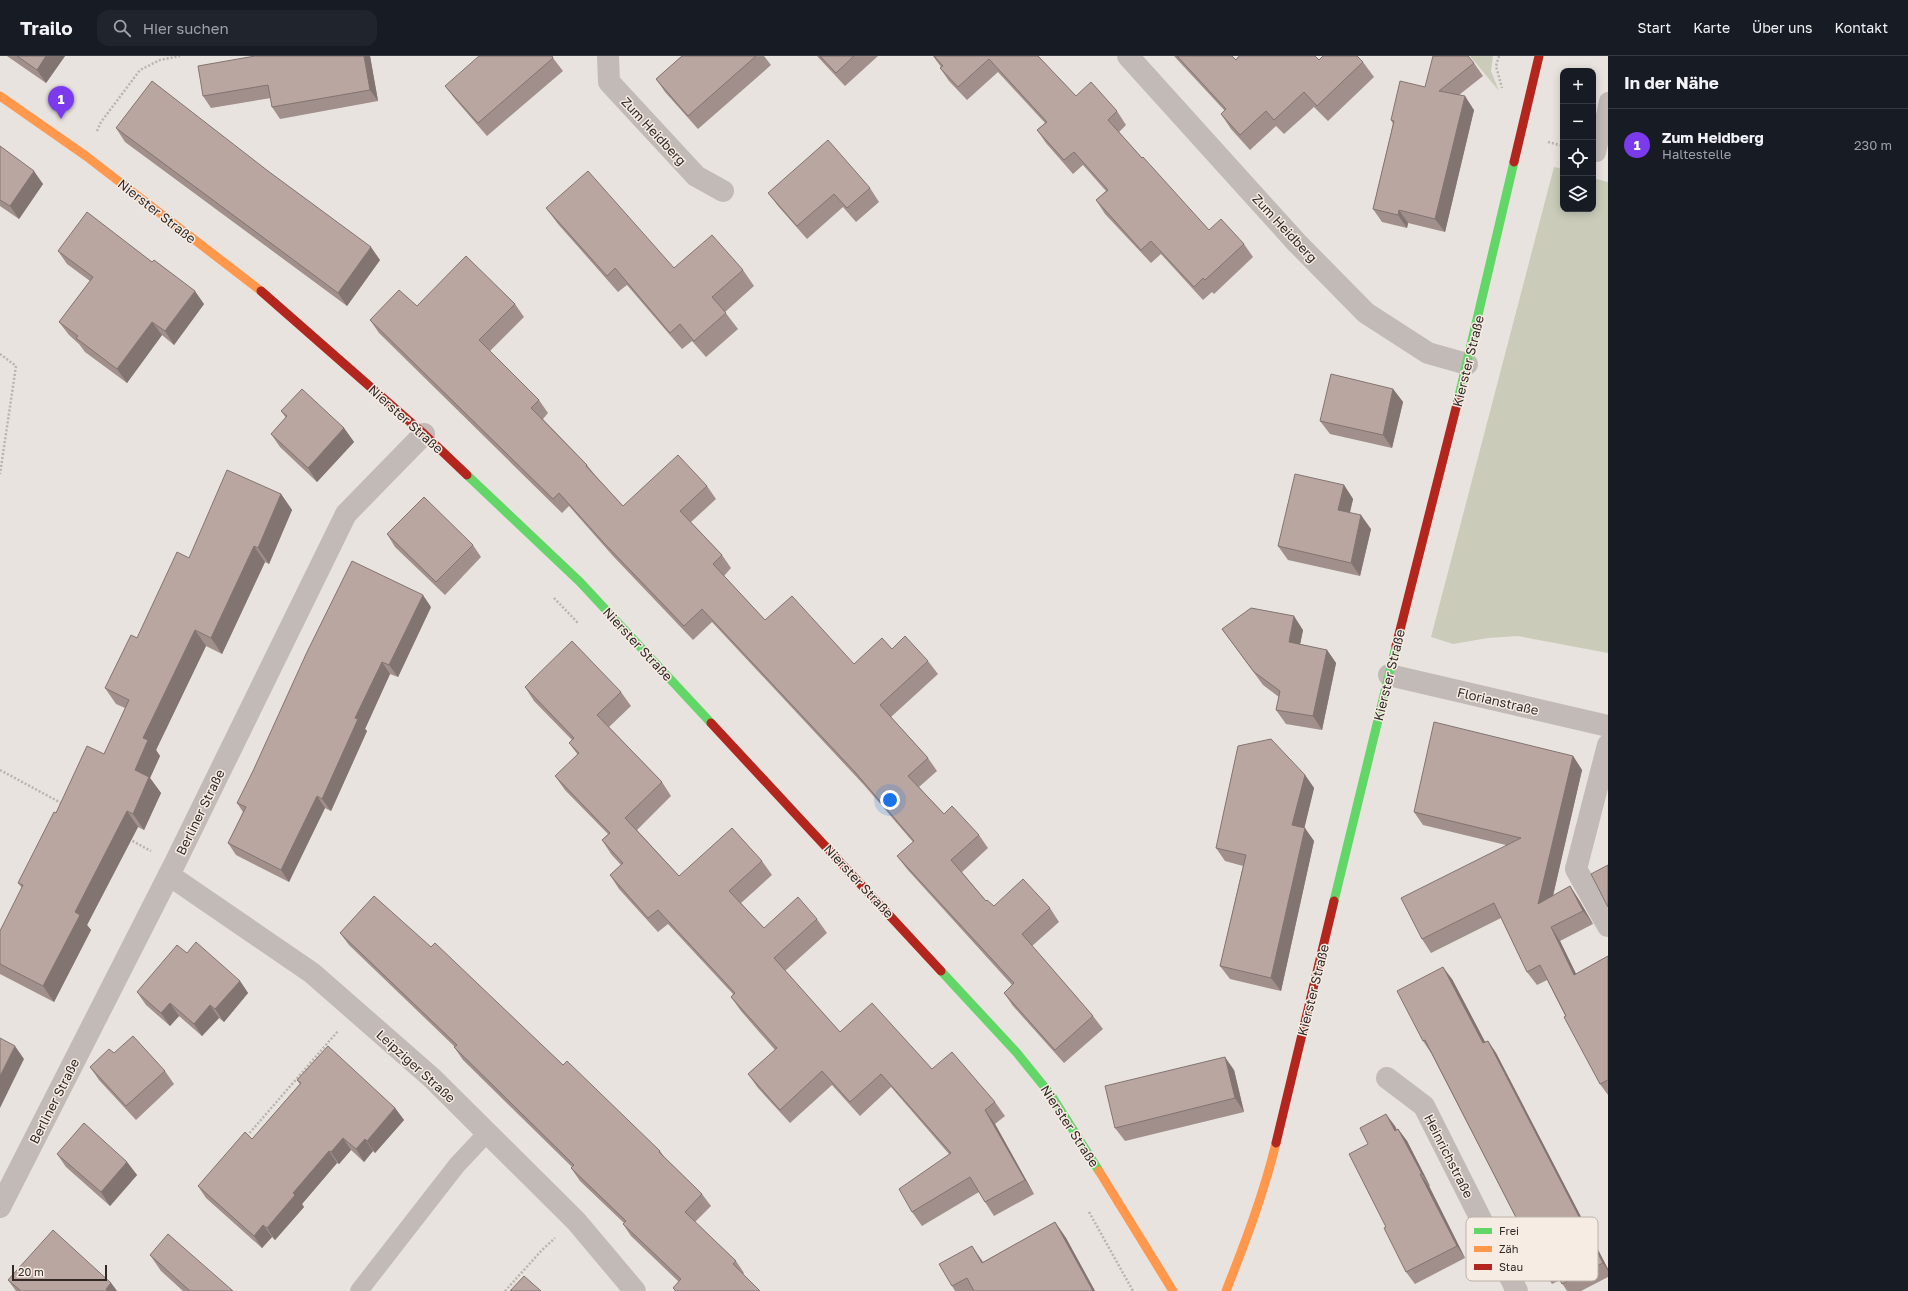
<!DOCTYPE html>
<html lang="de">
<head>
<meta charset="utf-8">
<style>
  :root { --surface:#171b24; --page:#20242c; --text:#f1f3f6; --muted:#9ea1a6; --line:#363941; --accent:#7c3aed }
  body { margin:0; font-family:"Golos Text",sans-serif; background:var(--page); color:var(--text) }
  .controls { position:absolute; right:12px; top:12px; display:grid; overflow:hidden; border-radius:8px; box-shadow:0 2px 10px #0003 }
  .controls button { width:36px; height:36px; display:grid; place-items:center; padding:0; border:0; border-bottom:1px solid var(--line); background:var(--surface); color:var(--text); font:20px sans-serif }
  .scale { position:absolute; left:12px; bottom:10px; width:95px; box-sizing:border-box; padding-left:4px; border:2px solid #312926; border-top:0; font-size:11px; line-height:14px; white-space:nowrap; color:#312926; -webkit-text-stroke:3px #f6ece4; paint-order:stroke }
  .you { position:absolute; left:890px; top:744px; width:14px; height:14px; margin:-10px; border:3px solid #fff; border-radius:50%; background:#1a73e8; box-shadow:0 0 0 6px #1a73e833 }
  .badge { display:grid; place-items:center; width:26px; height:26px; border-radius:50%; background:var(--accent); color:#fff; font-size:13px; font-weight:700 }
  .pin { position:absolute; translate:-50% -33px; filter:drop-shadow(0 1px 2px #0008) }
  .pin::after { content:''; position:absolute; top:21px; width:14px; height:12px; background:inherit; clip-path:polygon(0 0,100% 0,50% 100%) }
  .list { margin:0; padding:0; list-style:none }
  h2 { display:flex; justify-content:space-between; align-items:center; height:52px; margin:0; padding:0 16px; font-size:17px }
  h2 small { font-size:13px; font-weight:400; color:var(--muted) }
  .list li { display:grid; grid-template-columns:26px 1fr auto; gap:12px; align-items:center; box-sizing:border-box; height:72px; padding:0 16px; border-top:1px solid var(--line) }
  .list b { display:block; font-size:15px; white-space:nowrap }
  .list p { margin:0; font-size:13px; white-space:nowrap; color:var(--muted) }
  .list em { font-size:13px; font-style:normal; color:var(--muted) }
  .icon { flex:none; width:22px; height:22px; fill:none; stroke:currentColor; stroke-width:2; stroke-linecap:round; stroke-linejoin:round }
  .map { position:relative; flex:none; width:1608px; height:1235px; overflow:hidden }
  header { display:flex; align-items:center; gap:24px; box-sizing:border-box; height:56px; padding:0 20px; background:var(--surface); border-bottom:1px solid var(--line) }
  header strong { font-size:19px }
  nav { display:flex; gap:22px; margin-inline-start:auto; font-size:14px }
  .search { width:280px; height:36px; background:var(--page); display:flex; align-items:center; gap:10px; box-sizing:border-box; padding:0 14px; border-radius:12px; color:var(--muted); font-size:15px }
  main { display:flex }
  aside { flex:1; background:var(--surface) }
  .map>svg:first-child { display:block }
  .green { fill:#caccb9 }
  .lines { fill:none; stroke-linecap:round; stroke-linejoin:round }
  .path { stroke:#bab3af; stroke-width:2.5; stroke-dasharray:2 2; stroke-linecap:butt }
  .lane { stroke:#c1bab6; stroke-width:18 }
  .street { stroke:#c1bab6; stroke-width:22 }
  .fast { stroke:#63d668; stroke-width:9 }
  .slow { stroke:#ff974d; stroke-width:9 }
  .jam { stroke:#b3261e; stroke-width:9 }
  .wall { fill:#a08f8a }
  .shaded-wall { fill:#827471 }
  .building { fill:#baa6a1; stroke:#827471 }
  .labels { text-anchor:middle; stroke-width:3; stroke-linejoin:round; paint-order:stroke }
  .street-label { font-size:13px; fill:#312926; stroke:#f6ece4 }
  .key { fill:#f6ece4; stroke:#bbb2ab; stroke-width:1 }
  .key-label { font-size:11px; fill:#312926 }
</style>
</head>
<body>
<header>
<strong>Trailo</strong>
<div class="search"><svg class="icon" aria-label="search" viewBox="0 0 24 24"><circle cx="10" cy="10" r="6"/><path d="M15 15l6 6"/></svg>Hier suchen</div>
<nav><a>Start</a><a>Karte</a><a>Über uns</a><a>Kontakt</a></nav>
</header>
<main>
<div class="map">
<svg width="1608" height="1235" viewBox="0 0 1608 1235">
  <rect width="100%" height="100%" fill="#e8e3de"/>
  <!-- green -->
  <g class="green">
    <path d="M1470,0H1493L1491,15L1499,35Z"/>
    <path d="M1554,111L1563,113V153H1593V122L1608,126V597L1518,580L1488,582L1453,588L1431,581Z"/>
  </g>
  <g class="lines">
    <!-- path -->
    <g class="path">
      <path d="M1499,0L1496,10L1502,32"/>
      <path d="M97,75L101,66L140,14L160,4L180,0"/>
      <path d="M1548,86L1563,90"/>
      <path d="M0,298L16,310L0,418"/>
      <path d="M554,542L578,567"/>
      <path d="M0,714L63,748"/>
      <path d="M129,783L151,795"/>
      <path d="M247,1080L338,975"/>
      <path d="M1089,1156L1133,1235"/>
      <path d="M505,1235L542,1194L555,1182"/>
    </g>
    <!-- lane -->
    <g class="lane">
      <path d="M1597,97L1608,45"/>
      <path d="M359,1235L457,1109L487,1077"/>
    </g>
    <!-- street -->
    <g class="street">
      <path d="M608,0L609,26L696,120L723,135"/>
      <path d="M1128,0L1297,187L1366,257L1428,297L1467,308"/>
      <path d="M1389,619L1608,670"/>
      <path d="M1608,689L1576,813L1608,870"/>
      <path d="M169,819L312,917L432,1022L576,1165L635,1235"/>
      <path d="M1387,1022L1424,1050L1517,1235"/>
      <path d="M0,1151L175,807L346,458L424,378"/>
    </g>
    <!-- fast -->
    <g class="fast">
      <path d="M1458,344L1514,106"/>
      <path d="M467,419L580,526L711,667"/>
      <path d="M1334,845L1396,590"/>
      <path d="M941,915L1017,997L1051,1039L1099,1115"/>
    </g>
    <!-- slow -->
    <g class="slow">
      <path d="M0,40L86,100L261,235"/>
      <path d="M1099,1115L1173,1235"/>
      <path d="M1226,1235C1245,1187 1264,1137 1276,1087"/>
    </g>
    <!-- jam -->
    <g class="jam">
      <path d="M1514,106L1539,0"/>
      <path d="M261,235L424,378L467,419"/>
      <path d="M1396,590L1458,344"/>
      <path d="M711,667L941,915"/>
      <path d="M1276,1087L1334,845"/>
    </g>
  </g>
  <!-- wall -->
  <g class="wall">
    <path d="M7,0H65L46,27Z"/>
    <path d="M255,0H370L378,45L280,63L272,51L271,42L211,52L203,40Z"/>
    <path d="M682,0H764L771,9L698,73L665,36L656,23Z"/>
    <path d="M817,0H878L845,30Z"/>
    <path d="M933,0H1038L1076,40L1117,55L1126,69L1119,76L1142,102L1209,174L1244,188L1253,201L1214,238L1212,236L1203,244L1161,198L1151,207L1105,158L1096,144L1106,135L1083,109L1073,118L1046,87L1037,74L1045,67L998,16L967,44L949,25L940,12L941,11Z"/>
    <path d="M1174,0H1232L1236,4H1319L1363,6L1374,21L1328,65L1314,51L1284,78L1276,70L1250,94L1231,73L1221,58L1225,55Z"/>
    <path d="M553,2L563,15L487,80L455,43L445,30Z"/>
    <path d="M1474,7L1483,20L1459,39L1474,54L1445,176L1408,167L1407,172L1382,166L1373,153L1393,68L1391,64L1425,31Z"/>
    <path d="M116,72L380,204L347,250L125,86Z"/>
    <path d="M0,90L43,128L19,163L0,150Z"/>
    <path d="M870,132L879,146L856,166L843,151L807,183L778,150L768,137Z"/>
    <path d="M546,152L674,212L743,214L754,230L725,256L738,273L706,301L692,285L682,293L627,229L618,236L558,168Z"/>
    <path d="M58,195L204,248L174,289L162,279L127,327L85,296L79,288L69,279L59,266L90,225L67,208Z"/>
    <path d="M515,248L524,261L490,295L539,344L548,357L543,363L587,409L595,419L623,450L707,430L716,443L691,466L722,499L731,512L724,520L765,564L854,608L892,593L928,605L938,618L891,661L928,702L937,715L919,731L944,758L979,779L988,792L962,816L986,845L994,850L1050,852L1059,866L1032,890L1093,960L1103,973L1064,1007L1013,950L1004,937L1012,929L907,813L897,800L913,786L864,729L712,566L693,584L613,500L569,450L562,457L379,277L370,264L417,250Z"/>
    <path d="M1393,333L1403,346L1392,392L1330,378L1320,365Z"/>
    <path d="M281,355L344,372L354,386L317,426L280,391L271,378L286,362Z"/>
    <path d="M1344,429L1353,443L1350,457L1371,473L1360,520L1288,504L1278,490Z"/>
    <path d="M281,438L292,454L269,508L265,506L222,598L206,590L156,694L160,700L150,722L161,737L144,774L138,771L87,869L91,874L54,946L0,918V875L22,832L18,827L56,757L104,698L125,652L116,648L105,632L189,502Z"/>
    <path d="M387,478L473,489L481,501L445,539L395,491Z"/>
    <path d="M431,551L398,621L390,618L365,673L367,675L331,755L325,752L289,826L236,799L228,787L243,756L237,747Z"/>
    <path d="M1222,573L1303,574L1300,588L1327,594L1336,607L1322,674L1286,668L1276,654L1279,641L1263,629Z"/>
    <path d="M525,631L621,636L631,650L609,671L662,726L671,740L637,774L679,820L762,805L772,819L741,847L764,872L817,863L827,877L785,915L840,976L932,1013L995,1046L1005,1060L995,1068L1034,1138L994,1160L985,1146L979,1136L922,1170L912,1156L949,1098L891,1031L860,1060L832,1029L790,1067L758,1032L748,1018L775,994L741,955L731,941L733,938L668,868L658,876L619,833L610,819L621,809L611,798L602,784L608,778L565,734L555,720L578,699L569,687L572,684L534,645Z"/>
    <path d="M1573,700L1582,714L1553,840L1570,830L1579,844L1593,868L1560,885L1576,918L1608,900V1039L1600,1028L1547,924L1537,929L1527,916L1501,862L1431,897L1422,883L1506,789L1423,769L1414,756Z"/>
    <path d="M1305,719L1314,732L1304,772L1314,785L1281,935L1230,923L1220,910L1243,810L1225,805L1216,792Z"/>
    <path d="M340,877L431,891L660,1095L665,1102L702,1138L711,1150L695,1166L736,1205L744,1217L743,1218L760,1235H675L673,1232L679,1226L631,1180L623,1168L624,1167L580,1125L571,1112L572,1111L463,1004L454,991H455L349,889Z"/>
    <path d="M187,897L240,925L248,937L224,966L219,962L202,980L179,960L170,970L146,949L137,936Z"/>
    <path d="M1452,923L1485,986L1488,985L1496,997L1608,1213V1221L1581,1235H1567L1560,1224L1552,1228L1544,1216L1431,997L1423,985Z"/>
    <path d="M114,997L165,1015L174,1028L136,1064L99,1024L90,1011Z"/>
    <path d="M1234,1014L1244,1056L1125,1085L1115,1072Z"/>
    <path d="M297,1024L395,1052L404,1064L375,1097L373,1095L364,1106L351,1094L339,1108L337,1107L302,1148L304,1151L275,1184L272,1181L262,1192L206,1142L198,1130L252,1083L300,1028Z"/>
    <path d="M1395,1070L1396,1074L1398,1073L1407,1085L1430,1130H1429L1465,1202L1415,1228L1406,1216L1386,1171L1368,1088Z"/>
    <path d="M57,1098L127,1106L137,1119L110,1150L66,1111Z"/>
    <path d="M1055,1166L1066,1182L1095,1235H955L952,1230L983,1206Z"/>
    <path d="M150,1199L233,1235H183L161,1215Z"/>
    <path d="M8,1224L111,1227L117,1235H16Z"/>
  </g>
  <!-- shaded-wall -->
  <g class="shaded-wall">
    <path d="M46,0H65L46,27L37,14Z"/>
    <path d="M364,0H370L378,45L370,34Z"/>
    <path d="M1465,40L1474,54L1445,176L1435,163Z"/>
    <path d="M34,115L43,128L19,163L10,150Z"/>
    <path d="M1399,154L1408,167L1407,172L1398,159Z"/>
    <path d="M371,191L380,204L347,250L338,237Z"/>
    <path d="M195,235L204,248L174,289L165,275Z"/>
    <path d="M152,266L162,279L127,327L117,313Z"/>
    <path d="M1393,333L1403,346L1392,392L1383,379Z"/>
    <path d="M344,372L354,386L317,426L308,412Z"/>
    <path d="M1344,429L1353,443L1347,467L1338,454Z"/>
    <path d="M281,438L292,454L269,508L258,492Z"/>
    <path d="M1361,459L1371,473L1360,520L1351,507Z"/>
    <path d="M254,490L265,506L222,598L211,582Z"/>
    <path d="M423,539L431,551L398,621L389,609Z"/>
    <path d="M1294,560L1303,574L1298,599L1289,586Z"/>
    <path d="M195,574L206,590L156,694L160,700L150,722L161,737L144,774L133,758L135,714L143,682Z"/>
    <path d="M1327,594L1336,607L1322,674L1313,660Z"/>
    <path d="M382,606L390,618L365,673L367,675L331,755L322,743L355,662Z"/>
    <path d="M1573,700L1582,714L1548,861L1538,848Z"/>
    <path d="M1305,719L1314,732L1302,782L1292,769Z"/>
    <path d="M317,740L325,752L289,826L281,814Z"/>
    <path d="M127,755L138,771L87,869L91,874L54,946L43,930L75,856Z"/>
    <path d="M1305,772L1314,785L1281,935L1271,922Z"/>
    <path d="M1570,830L1579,844L1593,868L1583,855Z"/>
    <path d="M1551,871L1560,885L1583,932L1574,919Z"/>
    <path d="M1443,911L1452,923L1492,999L1483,987Z"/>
    <path d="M240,925L248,937L224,966L215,953Z"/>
    <path d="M170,947L179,960L170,970L161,957Z"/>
    <path d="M210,949L219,962L202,980L194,968Z"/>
    <path d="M1488,985L1496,997L1608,1213V1215L1603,1207Z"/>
    <path d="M15,990L24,1003L0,1052V1020Z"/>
    <path d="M1225,1001L1234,1014L1244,1056L1235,1042Z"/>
    <path d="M395,1052L404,1064L375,1097L367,1085Z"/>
    <path d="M985,1054L995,1068L1034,1138L1025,1124Z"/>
    <path d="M1386,1058L1395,1070L1403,1087L1395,1075Z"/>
    <path d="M1398,1073L1407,1085L1430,1130L1422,1118Z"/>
    <path d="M343,1082L351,1094L339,1108L331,1096Z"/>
    <path d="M365,1083L373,1095L364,1106L356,1093Z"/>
    <path d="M329,1095L337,1107L302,1148L304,1151L275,1184L267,1172L293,1137Z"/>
    <path d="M127,1106L137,1119L110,1150L101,1136Z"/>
    <path d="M1420,1118L1429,1130L1465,1202L1457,1190Z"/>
    <path d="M1055,1166L1066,1182L1095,1235H1093Z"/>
    <path d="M263,1169L272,1181L262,1192L254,1180Z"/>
    <path d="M972,1190L983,1206L982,1207Z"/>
    <path d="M111,1227L117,1235H107L106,1233Z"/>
  </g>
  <!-- building -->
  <g class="building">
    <path d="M17,0H46L37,14Z"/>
    <path d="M255,0H364L370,34L272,51L268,29L203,40L198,10Z"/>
    <path d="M479,0H552L553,2L478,67L445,30Z"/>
    <path d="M682,0H756L688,60L656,23Z"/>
    <path d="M820,0H854L836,17Z"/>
    <path d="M934,0H1038L1076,40L1091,26L1117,55L1108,64L1142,102L1143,101L1209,174L1221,163L1244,188L1205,224L1203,222L1194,231L1151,185L1141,194L1096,144L1108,134L1074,96L1064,104L1037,74L1047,66L989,3L958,31L940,12L943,10Z"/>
    <path d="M1177,0H1232L1236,4L1239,0H1315L1319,4L1323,0H1357L1363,6L1317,50L1304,36L1274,64L1266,55L1240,79L1221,58L1226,53Z"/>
    <path d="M1433,0H1468L1474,7L1439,35L1465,40L1435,163L1399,154L1398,159L1373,153L1394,65L1391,64L1400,25L1425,31Z"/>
    <path d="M152,25L268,115L371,191L338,237L116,72Z"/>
    <path d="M828,84L870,132L847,152L834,138L797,170L768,137Z"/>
    <path d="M0,90L34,115L10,150L0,144Z"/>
    <path d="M588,115L674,212L712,179L743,214L712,241L726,257L694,285L680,268L670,277L615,212L607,220L546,152Z"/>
    <path d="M87,156L152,206L154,204L195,235L165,275L152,266L117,313L76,282L78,280L59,266L93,221L58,195Z"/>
    <path d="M466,200L515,248L479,284L539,344L531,352L587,409L586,410L623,450L678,399L707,430L680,455L722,499L713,508L765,564L792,540L854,608L882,582L892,593L905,580L928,605L880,649L928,702L908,720L944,758L952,750L979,779L951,804L986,845L987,844L994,850L1023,823L1050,852L1022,878L1093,960L1055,994L1004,937L1014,927L897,800L914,785L855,716L702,553L684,570L604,487L559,437L553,443L370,264L399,234L417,250Z"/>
    <path d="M1331,318L1393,333L1383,379L1320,365Z"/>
    <path d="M302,333L344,372L308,412L271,378L287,360L281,355Z"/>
    <path d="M227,414L281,438L258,492L254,490L211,582L195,574L143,682L148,684L135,714L149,721L133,758L127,755L75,856L80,859L43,930L0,908V875L23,829L18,827L54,756L56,757L87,690L104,698L129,644L105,632L131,579L137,582L177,496L189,502Z"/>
    <path d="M1295,418L1344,429L1338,454L1361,459L1351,507L1278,490Z"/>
    <path d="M424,441L473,489L436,526L387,478Z"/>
    <path d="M352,505L423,539L389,609L382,606L355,662L358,663L322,743L317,740L281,814L228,787L246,751L237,747L253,715L307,596Z"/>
    <path d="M1251,552L1294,560L1289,586L1327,594L1313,660L1276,654L1280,635L1254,616L1222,573Z"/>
    <path d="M572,585L621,636L597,659L662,726L625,762L679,820L732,772L762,805L729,835L764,872L798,841L817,863L774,902L840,976L872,947L932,1013L952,996L995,1046L985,1054L1025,1124L985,1146L970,1121L912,1156L899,1133L951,1097L881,1018L850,1046L822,1015L780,1054L748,1018L777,992L731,941L735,937L658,854L648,862L610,819L623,807L602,784L610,777L555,720L579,697L569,687L574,682L525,631Z"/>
    <path d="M1434,666L1573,700L1538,848L1570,830L1583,855L1551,871L1574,919L1608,900V1024L1600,1028L1564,961L1566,960L1540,909L1527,916L1494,847L1422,883L1401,842L1521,782L1414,756Z"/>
    <path d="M1271,683L1305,719L1292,769L1305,772L1271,922L1220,910L1246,799L1216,792L1238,690Z"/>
    <path d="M1608,809V851L1591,818Z"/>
    <path d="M374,840L431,891L435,887L563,1009L567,1005L660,1095L659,1096L702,1138L685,1156L736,1205L733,1208L760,1235H676L673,1232L681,1223L623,1168L626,1165L571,1112L574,1109L454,991L457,989L340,877Z"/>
    <path d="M196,886L240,925L215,953L210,949L194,968L170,947L161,957L137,936L177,889L187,897Z"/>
    <path d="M1443,911L1483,987L1488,985L1603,1207L1562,1228L1553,1211L1544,1216L1425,984L1423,985L1397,935Z"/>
    <path d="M133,980L165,1015L126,1050L90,1011L109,993L114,997Z"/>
    <path d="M0,982L15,990L0,1020Z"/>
    <path d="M328,990L395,1052L367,1085L365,1083L356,1093L343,1082L331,1096L329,1095L293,1137L295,1139L267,1172L263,1169L254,1180L198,1130L245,1076L252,1083L301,1027L297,1024Z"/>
    <path d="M1225,1001L1235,1042L1115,1072L1105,1030Z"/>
    <path d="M1386,1058L1395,1075L1398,1073L1422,1118H1420L1457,1190L1406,1216L1384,1172L1386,1171L1349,1098L1368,1088L1360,1072Z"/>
    <path d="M84,1067L127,1106L101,1136L57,1098Z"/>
    <path d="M1055,1166L1093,1235H974L967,1222L952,1230L939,1208L972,1190L982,1207Z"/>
    <path d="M53,1174L111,1227L106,1233L107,1235H21L8,1224Z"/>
    <path d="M168,1178L233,1235H190L150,1199Z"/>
    <path d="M524,1220L541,1235H510Z"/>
  </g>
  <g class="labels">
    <!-- street labels -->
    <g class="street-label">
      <text transform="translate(654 75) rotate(47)" y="5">Zum Heidberg</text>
      <text transform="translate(157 155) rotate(38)" y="5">Nierster Straße</text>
      <text transform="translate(1285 172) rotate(47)" y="5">Zum Heidberg</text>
      <text transform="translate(1468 305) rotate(-76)" y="5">Kierster Straße</text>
      <text transform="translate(406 363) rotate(42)" y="5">Nierster Straße</text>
      <text transform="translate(638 588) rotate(47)" y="5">Nierster Straße</text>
      <text transform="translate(1389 619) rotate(-76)" y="5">Kierster Straße</text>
      <text transform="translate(1498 645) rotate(13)" y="5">Florianstraße</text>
      <text transform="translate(200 756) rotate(-64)" y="5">Berliner Straße</text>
      <text transform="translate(859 825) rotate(47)" y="5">Nierster Straße</text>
      <text transform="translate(1313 934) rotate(-76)" y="5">Kierster Straße</text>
      <text transform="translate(416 1010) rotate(42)" y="5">Leipziger Straße</text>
      <text transform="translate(54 1045) rotate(-63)" y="5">Berliner Straße</text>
      <text transform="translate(1070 1070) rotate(57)" y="5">Nierster Straße</text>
      <text transform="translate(1449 1100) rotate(63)" y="5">Heinrichstraße</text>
    </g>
  </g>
  <!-- legend -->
  <rect x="1466" y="1161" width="132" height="64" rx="6" class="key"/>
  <rect x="1474" y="1172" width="18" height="6" fill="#63d668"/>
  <rect x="1474" y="1190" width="18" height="6" fill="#ff974d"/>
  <rect x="1474" y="1208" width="18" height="6" fill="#b3261e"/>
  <g class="key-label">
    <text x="1499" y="1179">Frei</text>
    <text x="1499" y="1197">Zäh</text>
    <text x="1499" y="1215">Stau</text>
  </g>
</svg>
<div class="controls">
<button>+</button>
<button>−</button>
<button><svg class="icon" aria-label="locate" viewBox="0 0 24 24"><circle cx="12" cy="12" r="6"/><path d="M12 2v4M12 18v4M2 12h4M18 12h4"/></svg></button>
<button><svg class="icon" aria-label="layers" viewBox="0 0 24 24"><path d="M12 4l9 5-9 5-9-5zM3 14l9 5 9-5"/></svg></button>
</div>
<div class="scale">20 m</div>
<div class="you"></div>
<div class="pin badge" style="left:61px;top:63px">1</div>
</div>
<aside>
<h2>In der Nähe<small></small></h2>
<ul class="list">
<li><span class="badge">1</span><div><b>Zum Heidberg</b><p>Haltestelle</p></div><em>230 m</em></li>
</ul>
</aside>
</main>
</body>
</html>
